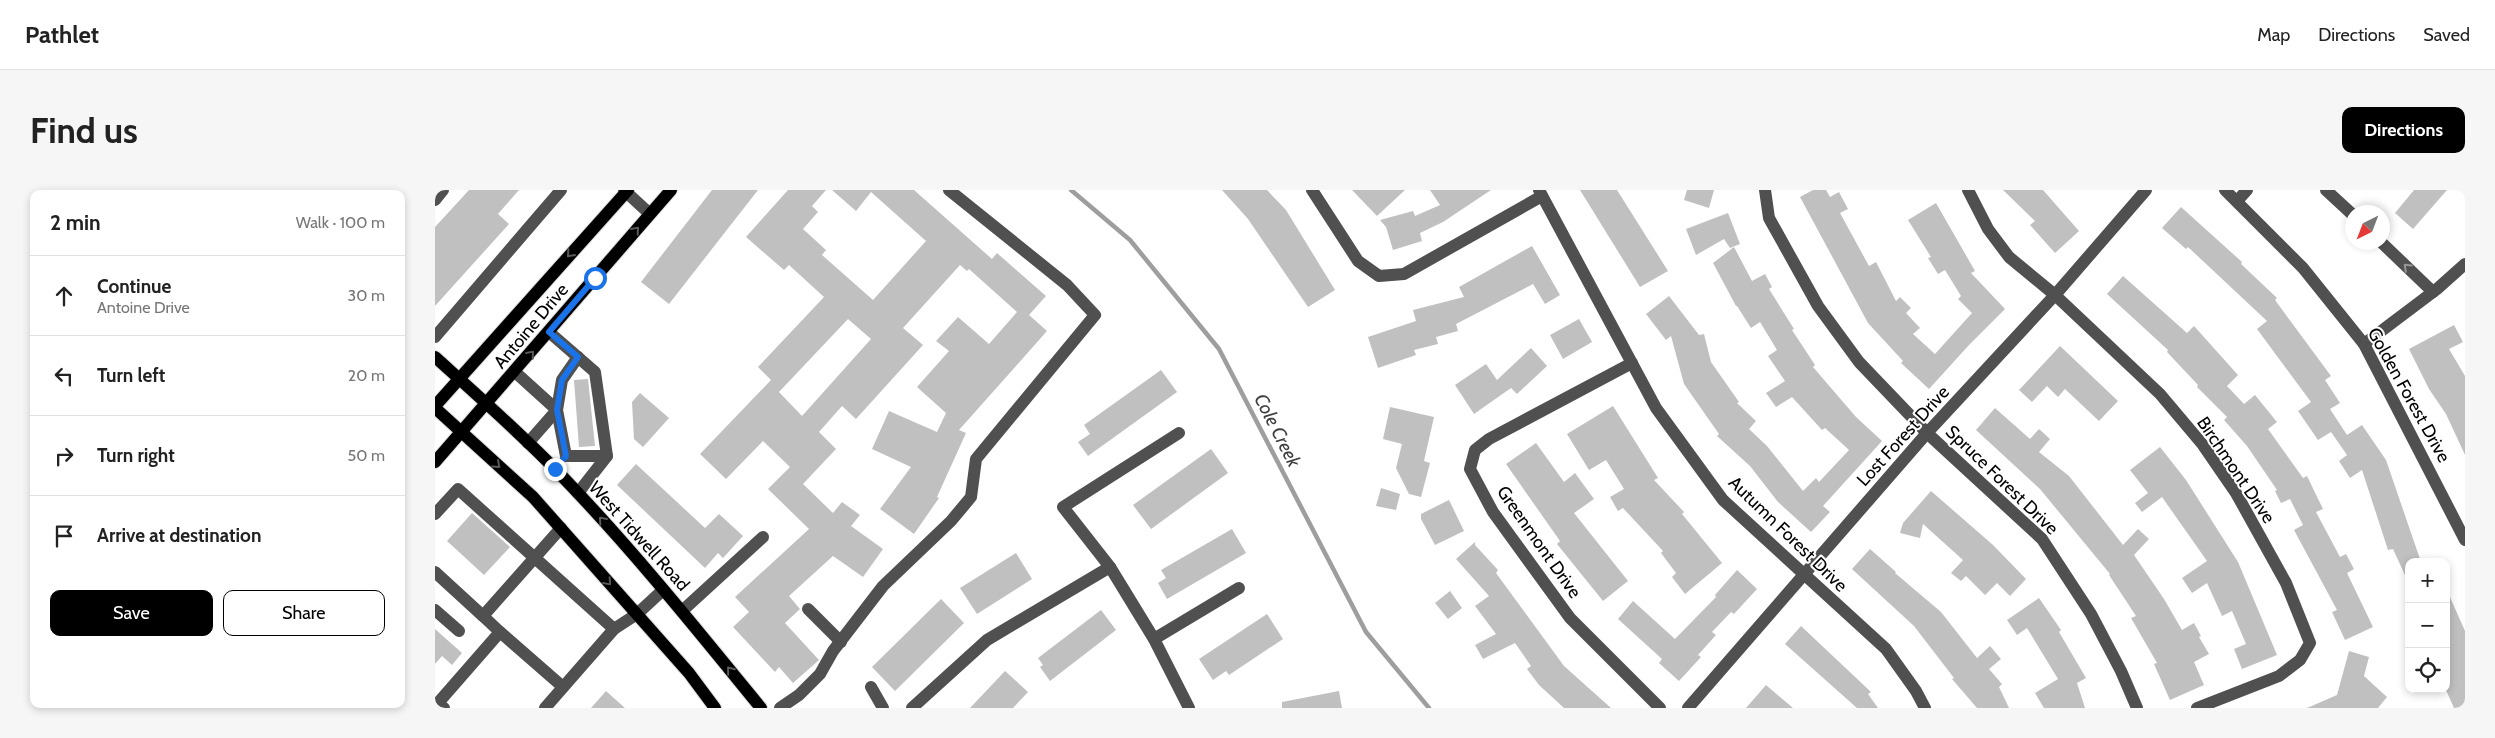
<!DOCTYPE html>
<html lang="en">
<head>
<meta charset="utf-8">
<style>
  :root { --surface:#fff; --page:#f6f6f6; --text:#222; --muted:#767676; --line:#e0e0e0; --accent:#000 }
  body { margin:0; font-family:Cabin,sans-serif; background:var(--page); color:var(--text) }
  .controls { position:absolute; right:15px; bottom:15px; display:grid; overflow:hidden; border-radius:10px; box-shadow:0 2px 8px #0003 }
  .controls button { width:45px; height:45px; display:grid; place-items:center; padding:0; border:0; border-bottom:1px solid var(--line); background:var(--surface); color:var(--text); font:25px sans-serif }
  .compass { position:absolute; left:1910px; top:15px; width:45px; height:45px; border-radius:50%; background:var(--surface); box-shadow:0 2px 8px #0003; rotate:222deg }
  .stop { position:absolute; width:15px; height:15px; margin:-11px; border:4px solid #1a73e8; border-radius:50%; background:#fff }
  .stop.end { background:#1a73e8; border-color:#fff; box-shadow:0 1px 5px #0008 }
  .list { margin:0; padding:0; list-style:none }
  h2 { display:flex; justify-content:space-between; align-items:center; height:65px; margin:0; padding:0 20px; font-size:21px }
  h2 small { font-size:16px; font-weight:400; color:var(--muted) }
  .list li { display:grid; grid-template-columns:32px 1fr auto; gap:15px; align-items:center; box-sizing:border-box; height:80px; padding:0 20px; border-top:1px solid var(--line) }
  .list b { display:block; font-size:19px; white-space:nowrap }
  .list p { margin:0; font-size:16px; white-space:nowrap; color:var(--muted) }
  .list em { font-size:16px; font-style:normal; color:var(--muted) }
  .actions { display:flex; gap:10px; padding:15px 20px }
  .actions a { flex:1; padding:11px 0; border:1px solid var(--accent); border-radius:10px; text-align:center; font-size:18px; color:var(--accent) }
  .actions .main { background:var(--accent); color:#fff }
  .icon { flex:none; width:28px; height:28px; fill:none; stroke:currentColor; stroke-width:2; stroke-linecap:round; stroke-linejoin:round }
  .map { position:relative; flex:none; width:2030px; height:518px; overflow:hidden; border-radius:10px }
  header { display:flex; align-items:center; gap:30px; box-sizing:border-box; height:70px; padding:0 25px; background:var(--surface); border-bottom:1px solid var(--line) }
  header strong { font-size:24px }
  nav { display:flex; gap:28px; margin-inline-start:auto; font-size:18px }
  .intro { display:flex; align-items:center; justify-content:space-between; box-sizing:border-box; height:120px; padding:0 30px }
  h1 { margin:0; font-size:35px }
  .button { padding:12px 22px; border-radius:10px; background:var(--accent); color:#fff; font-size:18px; font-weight:700 }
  main { display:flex; gap:30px; padding:0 30px }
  aside { flex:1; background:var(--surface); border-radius:10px; box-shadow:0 2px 8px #0003 }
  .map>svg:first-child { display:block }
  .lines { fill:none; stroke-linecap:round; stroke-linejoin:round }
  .stream { stroke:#9e9e9e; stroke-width:4.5 }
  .building { fill:#c0c0c0; fill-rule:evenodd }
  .major-casing { stroke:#dbdbdb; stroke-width:14 }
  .minor { stroke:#505050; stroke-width:12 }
  .major { stroke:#000; stroke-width:12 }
  .oneway { stroke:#595959 }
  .oneway2 { stroke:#969696 }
  .route { stroke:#1a73e8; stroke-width:6 }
  .labels { text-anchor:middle; stroke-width:4; stroke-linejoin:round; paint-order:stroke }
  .street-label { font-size:18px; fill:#000; stroke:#fff }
  .water-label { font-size:19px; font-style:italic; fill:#3f3f3f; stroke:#fff }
</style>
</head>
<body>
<header>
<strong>Pathlet</strong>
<nav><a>Map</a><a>Directions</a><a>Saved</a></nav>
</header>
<div class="intro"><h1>Find us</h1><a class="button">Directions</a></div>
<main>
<aside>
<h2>2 min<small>Walk · 100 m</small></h2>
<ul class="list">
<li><svg class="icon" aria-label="ahead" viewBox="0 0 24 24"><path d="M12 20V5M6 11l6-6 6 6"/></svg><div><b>Continue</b><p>Antoine Drive</p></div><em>30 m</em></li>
<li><svg class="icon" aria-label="left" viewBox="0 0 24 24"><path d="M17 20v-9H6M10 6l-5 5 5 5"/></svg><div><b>Turn left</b></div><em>20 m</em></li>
<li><svg class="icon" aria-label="right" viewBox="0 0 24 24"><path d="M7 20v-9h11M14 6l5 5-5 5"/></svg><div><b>Turn right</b></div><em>50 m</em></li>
<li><svg class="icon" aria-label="arrive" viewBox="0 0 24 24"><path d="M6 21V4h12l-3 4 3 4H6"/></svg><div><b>Arrive at destination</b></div></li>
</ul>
<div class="actions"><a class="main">Save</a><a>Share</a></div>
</aside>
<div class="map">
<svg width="2030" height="518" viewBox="0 0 2030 518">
  <rect width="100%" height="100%" fill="#fff"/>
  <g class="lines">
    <!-- stream -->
    <path class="stream" d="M636,0L695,50L784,159L931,442L994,518"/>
  </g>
  <!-- building -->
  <g class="building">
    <path d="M34,0H84L63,24L74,34L0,116V37Z"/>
    <path d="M277,0H323L234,114L206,92Z"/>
    <path d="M353,0H391L377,16L383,22L368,39L391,60L387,65L438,110L491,51L436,2L421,21L397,0H479L557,69L562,63L611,106L594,125L612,141L524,240L531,243L502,307L504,308L479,344L445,319L476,277L437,259L454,221L502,242L511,223L482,197L514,161L501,151L523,127L554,154L582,122L534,79L532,81L525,75L468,138L488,155L421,229L407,216L384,242L401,259L368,294L398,323L407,312L425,325L416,336L448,359L428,387L398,366L354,406L365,419L350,433L384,470L358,493L344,477L340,482L298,437L314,422L300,407L374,339L333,299L355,277L328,251L291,289L265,264L336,190L323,177L389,107L354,75L349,80L311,47ZM413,129L436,149L367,226L344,202Z"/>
    <path d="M787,0H832L851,20L900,100L873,117L813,29Z"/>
    <path d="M917,0H970L942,26Z"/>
    <path d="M995,0H1056L1008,32L985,43L987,51L958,60L951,37L945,30L978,21L980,26L1005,15Z"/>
    <path d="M1145,0H1182L1233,81L1205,97Z"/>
    <path d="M1252,0H1279L1274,18L1249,10Z"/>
    <path d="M1378,0H1391L1395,7L1404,2L1413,19L1405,23L1434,76L1441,72L1461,111L1465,107L1476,118L1471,123L1485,138L1478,144L1500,164L1537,123L1523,109L1526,106L1510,80L1503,84L1493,68L1496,67L1473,30L1501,13L1540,81L1536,83L1570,119L1534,155L1494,199L1466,173L1468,171L1433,133L1365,7Z"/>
    <path d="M1568,0H1608L1644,41L1620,63L1595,35L1600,31Z"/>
    <path d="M1979,0H2012L1978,39L1960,23Z"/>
    <path d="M1746,17L1807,72L1806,74L1842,108L1840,110L1896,186L1890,190L1905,213L1895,219L1912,245L1927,235L1951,270L1986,372H1974V394L1958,359L1953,360L1927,280L1915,288L1904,271L1912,265L1896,242L1883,250L1863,221L1876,212L1822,139L1832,131L1753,57L1751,59L1727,38Z"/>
    <path d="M1293,23L1305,54L1295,58L1289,49L1261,65L1251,39Z"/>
    <path d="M1097,56L1125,105L1110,114L1098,94L1021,134L1023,141L1001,147L1003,154L979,160L981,165L943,178L933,147L981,131L978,120L1029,107L1024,97Z"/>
    <path d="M1299,57L1317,91L1330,84L1337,97L1334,99L1359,139L1357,140L1380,175L1378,177L1421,227L1447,251L1388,316L1395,322L1376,342L1343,312L1315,276L1282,246L1284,244L1249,194L1236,146L1231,150L1211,124L1234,106L1264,145L1269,144L1276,172L1304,212L1302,213L1321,231L1314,239L1332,256L1368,301L1381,288L1384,292L1414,260L1390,238L1387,240L1357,207L1341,217L1331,203L1350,191L1333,166L1342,160L1325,132L1316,138L1302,116H1301L1278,73Z"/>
    <path d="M1688,86L1752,143L1759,136L1803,185L1792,196L1809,214L1820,205L1842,232L1833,239L1868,288L1872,286L1888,319L1881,322L1905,367L1911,364L1919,379L1912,383L1938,437L1910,450L1897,422L1902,420L1859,340L1868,335L1855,309L1846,313L1840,301L1842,300L1812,256L1789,230L1792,227L1762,197L1763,195L1732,162L1733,160L1672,104Z"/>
    <path d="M1144,129L1157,152L1128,169L1115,145Z"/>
    <path d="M2019,135L2028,152L2014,159L2030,186V265L2011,224L1994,199L1974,159Z"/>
    <path d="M1625,156L1683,211L1664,231L1630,199L1623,207L1612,196L1597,212L1584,200Z"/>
    <path d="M1096,158L1112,176L1082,204L1076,198L1039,224L1020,195L1051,174L1062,190Z"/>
    <path d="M726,180L742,202L653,266L643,252L655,244L649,235Z"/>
    <path d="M153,189L160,256L144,257L139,190Z"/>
    <path d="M205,203L234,228L208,257L199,249L197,212Z"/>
    <path d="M1178,216L1223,288L1219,290L1249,322L1247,324L1287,373L1250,404L1237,387L1241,383L1226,363L1228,361L1188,318L1183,321L1175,307L1189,299L1171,270L1154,280L1132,244Z"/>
    <path d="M955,217L999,227L989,271L995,273L986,307L974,304L961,278L967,254L948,249Z"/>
    <path d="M1560,218L1595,249L1604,239L1615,249L1604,262L1634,286L1688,355L1703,339L1714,349L1699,365L1729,409L1747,440L1759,433L1766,446L1764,447L1774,464L1759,472L1769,495L1735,510L1719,474L1722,473L1696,428L1701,426L1674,385L1675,384L1605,299L1541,240Z"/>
    <path d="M1101,253L1129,292L1140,283L1159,309L1139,323L1193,391L1168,411L1122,354L1125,351L1071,274Z"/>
    <path d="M1725,257L1751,290L1803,372L1842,465L1807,479L1799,459L1811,454L1797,421L1787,426L1772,393L1757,403L1747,388L1772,371L1727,307L1707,322L1700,313L1713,303L1695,280Z"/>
    <path d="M776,259L793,283L716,339L698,315Z"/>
    <path d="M201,274L270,338L284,324L308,346L288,368L283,363L270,378L182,295Z"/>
    <path d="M946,298L965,304L961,320L941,316Z"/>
    <path d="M1496,301L1558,355L1591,389L1575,406L1562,393L1550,405L1531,386L1526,391L1516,383L1528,370L1488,334L1485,348L1465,343L1468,333Z"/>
    <path d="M1014,310L1029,341L1000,355L986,329V324Z"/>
    <path d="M37,323L75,357L49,385L12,351Z"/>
    <path d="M797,339L811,363L732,409L723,393L731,388L726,380Z"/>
    <path d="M1040,352V355L1063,380L1061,383L1129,476L1176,518H1129L1104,495L1092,479L1096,476L1080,453L1048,469L1040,455L1061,444L1040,416L1054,406L1021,369Z"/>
    <path d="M1435,359L1461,382L1460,383L1506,422L1542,468L1555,456L1566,469L1554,479L1567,494L1564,497L1574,518H1542L1517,489L1519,488L1479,436L1417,379Z"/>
    <path d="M581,363L597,389L542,424L525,398Z"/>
    <path d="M1302,380L1322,399L1299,424L1296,422L1277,442L1281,445L1263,465L1266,467L1244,491L1224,473L1227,469L1183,429L1198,411L1240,449L1281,407L1280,405Z"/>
    <path d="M2011,398L2030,441V518H2019L2011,500Z"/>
    <path d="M1015,401L1027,418L1013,429L1000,413Z"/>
    <path d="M1604,408L1626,440L1624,442L1651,488L1642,493L1650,518H1609L1600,503L1623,489L1592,438L1582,445L1572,430Z"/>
    <path d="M506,409L529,433L460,501L437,477Z"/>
    <path d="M666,420L681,440L615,491L605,477L608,475L603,468Z"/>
    <path d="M832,424L848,449L794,485L791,481L778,490L764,469Z"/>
    <path d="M1366,436L1436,502L1433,504L1443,518H1422L1350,454Z"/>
    <path d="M0,439L27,463L17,475L7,466L0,474Z"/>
    <path d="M1914,461L1934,467L1929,486L1952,507L1943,518H1872L1902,505Z"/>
    <path d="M570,481L593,502L578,518H535Z"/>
    <path d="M1331,495L1358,518H1311Z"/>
    <path d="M171,501L190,518H156Z"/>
    <path d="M904,501L907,518H847V512Z"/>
  </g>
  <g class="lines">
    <defs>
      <g id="major">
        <path d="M0,167C41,204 83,241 121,280C194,355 260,437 326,518"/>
        <path d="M0,216L193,0"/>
        <path d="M0,218L98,307L254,483L280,518"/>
        <path d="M0,272L236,0"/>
      </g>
    </defs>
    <!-- major casing -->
    <use href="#major" class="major-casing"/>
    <!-- minor -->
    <g class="minor">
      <path d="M189,0L215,24"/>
      <path d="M877,0L923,71L944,86L969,84L1107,6"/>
      <path d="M1104,0L1221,218L1288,310L1451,459L1481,501L1490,518"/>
      <path d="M1330,0L1334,28L1383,116L1424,172L1492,243L1607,349L1656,424L1686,481L1702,518"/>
      <path d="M1533,0L1553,39L1574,67L1620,105L1725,204L1768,255L1801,303L1851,393L1875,453L1865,470L1844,486L1762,518"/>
      <path d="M1790,0L1868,78L1929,154L2030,350"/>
      <path d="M1891,0L1918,25"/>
      <path d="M0,10L8,0"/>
      <path d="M1803,10L1812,0"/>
      <path d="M1946,52L1998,102"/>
      <path d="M114,142L160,182L172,266L143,303"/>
      <path d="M0,147L126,0"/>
      <path d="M1929,154L2002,99L2030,74"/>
      <path d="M143,167L127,190L122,220L131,266H172"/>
      <path d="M1197,173L1054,249L1040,260L1035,279L1058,322L1135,428L1225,518"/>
      <path d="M80,182L122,220L93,253"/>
      <path d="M744,243L628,317L675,377L719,449L754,518"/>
      <path d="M0,324L23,299L179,439"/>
      <path d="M0,382L48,426"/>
      <path d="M373,419L406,452"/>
      <path d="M0,420L24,441"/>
      <path d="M247,421L328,347"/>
      <path d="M65,442L128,497"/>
      <path d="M719,449L804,398"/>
      <path d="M436,497L448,518"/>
      <path d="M9,518L3,513L65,442L48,426L126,338"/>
      <path d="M110,518L179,439L202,424L228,400"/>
      <path d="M345,518L364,505L385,484L398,461L448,396L516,331L536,307L541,269L660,125L632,95L514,0"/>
      <path d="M477,518L552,450L675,377"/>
      <path d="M1253,518L1492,243L1620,105L1711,0"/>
    </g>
    <!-- major -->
    <use href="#major" class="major"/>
  </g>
  <!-- one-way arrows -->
  <defs><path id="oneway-chevron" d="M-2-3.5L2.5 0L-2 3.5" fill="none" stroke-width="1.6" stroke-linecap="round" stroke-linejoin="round" transform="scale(1.25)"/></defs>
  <g class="oneway">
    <use href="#oneway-chevron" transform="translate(201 40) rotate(-49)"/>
    <use href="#oneway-chevron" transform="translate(135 64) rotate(132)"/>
    <use href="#oneway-chevron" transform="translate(96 164) rotate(-49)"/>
    <use href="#oneway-chevron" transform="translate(62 275) rotate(42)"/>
    <use href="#oneway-chevron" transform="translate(167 330) rotate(-131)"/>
    <use href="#oneway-chevron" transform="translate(173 392) rotate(49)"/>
    <use href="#oneway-chevron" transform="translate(295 480) rotate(-129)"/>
  </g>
  <use class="oneway2" href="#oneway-chevron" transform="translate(1972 77) rotate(-136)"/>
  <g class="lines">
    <!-- route -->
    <path class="route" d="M120,279L131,266L122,220L127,190L143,167L114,142L160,88"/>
  </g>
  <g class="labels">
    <!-- street labels -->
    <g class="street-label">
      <text transform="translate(96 136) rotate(-50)" y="6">Antoine Drive</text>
      <text transform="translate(1974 205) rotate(61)" y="6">Golden Forest Drive</text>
      <text transform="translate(1468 246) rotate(-48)" y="6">Lost Forest Drive</text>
      <text transform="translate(1801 280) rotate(56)" y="6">Birchmont Drive</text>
      <text transform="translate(1567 290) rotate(44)" y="6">Spruce Forest Drive</text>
      <text transform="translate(1353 344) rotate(44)" y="6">Autumn Forest Drive</text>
      <text transform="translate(204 346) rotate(48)" y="6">West Tidwell Road</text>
      <text transform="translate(1104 352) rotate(55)" y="6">Greenmont Drive</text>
    </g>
    <!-- water labels -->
    <g class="water-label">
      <text transform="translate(843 240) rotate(63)" y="7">Cole Creek</text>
    </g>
  </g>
</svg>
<div class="controls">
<button>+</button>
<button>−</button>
<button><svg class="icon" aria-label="locate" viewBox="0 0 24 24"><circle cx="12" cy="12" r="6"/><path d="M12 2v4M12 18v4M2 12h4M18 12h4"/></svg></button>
</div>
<svg class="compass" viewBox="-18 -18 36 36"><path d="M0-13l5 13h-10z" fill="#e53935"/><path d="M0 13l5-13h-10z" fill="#767676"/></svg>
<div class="stop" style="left:160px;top:88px"></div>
<div class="stop end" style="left:120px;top:279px"></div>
</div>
</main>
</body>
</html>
